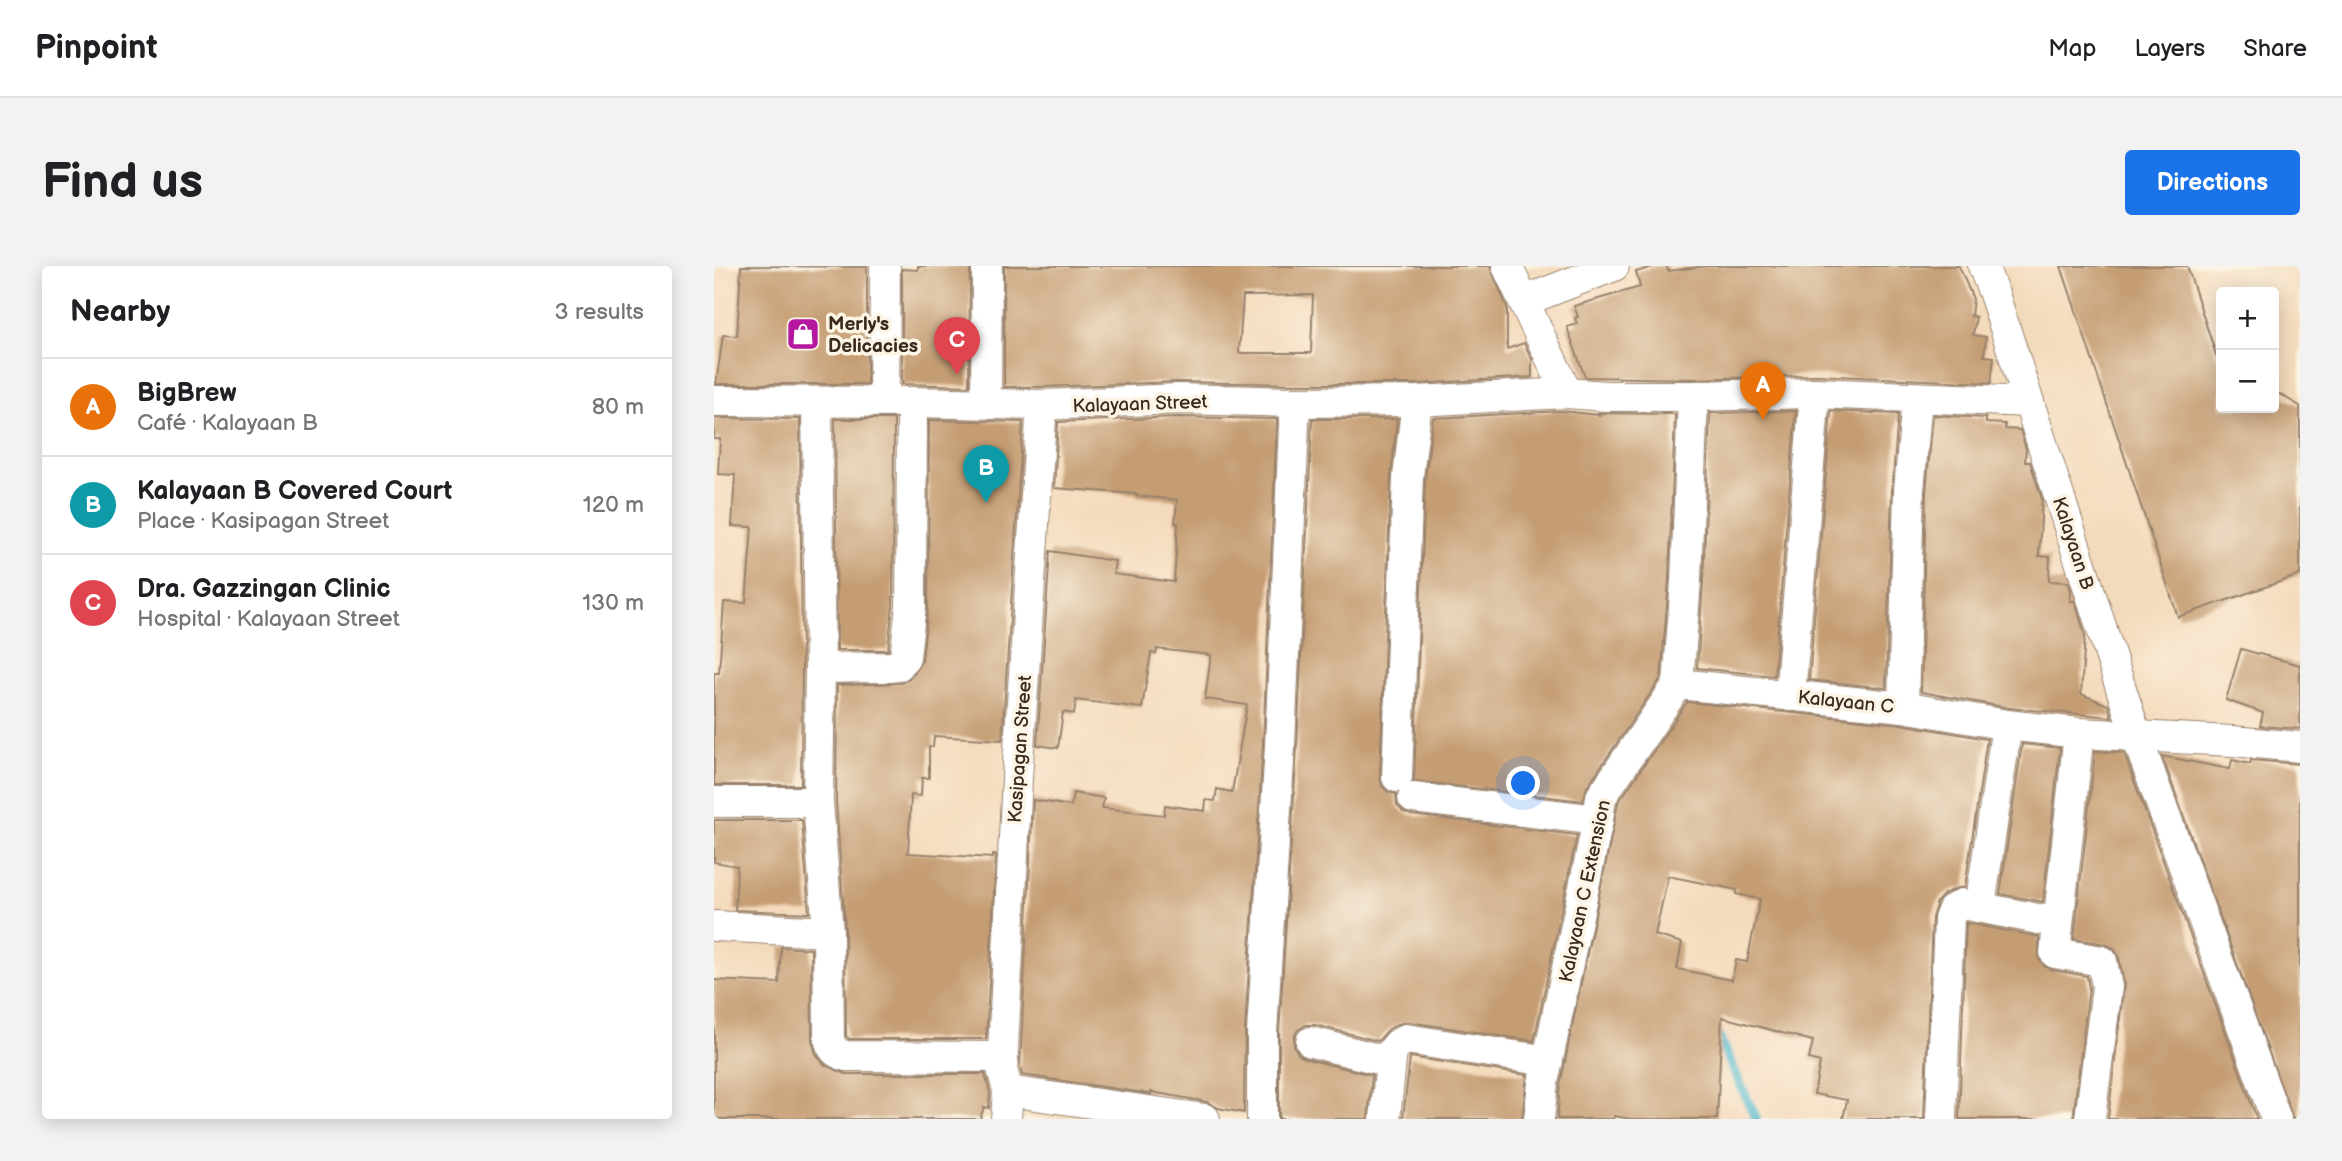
<!DOCTYPE html>
<html lang="en">
<head>
<meta charset="utf-8">
<style>
  :root { --surface:#fff; --page:#f2f2f2; --text:#202124; --muted:#757577; --line:#e0e0e0; --accent:#1a73e8 }
  body { margin:0; font-family:"Balsamiq Sans",sans-serif; background:var(--page); color:var(--text) }
  .controls { position:absolute; right:21px; top:21px; display:grid; overflow:hidden; border-radius:7px; box-shadow:0 4px 18px #0003 }
  .controls button { width:63px; height:63px; display:grid; place-items:center; padding:0; border:0; border-bottom:2px solid var(--line); background:var(--surface); color:var(--text); font:35px sans-serif }
  .you { position:absolute; left:810px; top:518px; width:24px; height:24px; margin:-18px; border:5px solid #fff; border-radius:50%; background:#1a73e8; box-shadow:0 0 0 10px #1a73e833 }
  .badge { display:grid; place-items:center; width:46px; height:46px; border-radius:50%; background:var(--accent); color:#fff; font-size:23px; font-weight:700 }
  .pin { position:absolute; translate:-50% -58px; filter:drop-shadow(0 2px 4px #0008) }
  .pin::after { content:''; position:absolute; top:37px; width:24px; height:21px; background:inherit; clip-path:polygon(0 0,100% 0,50% 100%) }
  .list { margin:0; padding:0; list-style:none }
  h2 { display:flex; justify-content:space-between; align-items:center; height:91px; margin:0; padding:0 28px; font-size:30px }
  h2 small { font-size:23px; font-weight:400; color:var(--muted) }
  .list li { display:grid; grid-template-columns:46px 1fr auto; gap:21px; align-items:center; box-sizing:border-box; height:98px; padding:0 28px; border-top:2px solid var(--line) }
  .list b { display:block; font-size:26px; white-space:nowrap }
  .list p { margin:0; font-size:23px; white-space:nowrap; color:var(--muted) }
  .list em { font-size:23px; font-style:normal; color:var(--muted) }
  .map { position:relative; flex:none; width:1586px; height:853px; overflow:hidden; border-radius:7px }
  header { display:flex; align-items:center; gap:42px; box-sizing:border-box; height:98px; padding:0 35px; background:var(--surface); border-bottom:2px solid var(--line) }
  header strong { font-size:33px }
  nav { display:flex; gap:38px; margin-inline-start:auto; font-size:24px }
  .intro { display:flex; align-items:center; justify-content:space-between; box-sizing:border-box; height:168px; padding:0 42px }
  h1 { margin:0; font-size:49px }
  .button { padding:18px 32px; border-radius:7px; background:var(--accent); color:#fff; font-size:24px; font-weight:700 }
  main { display:flex; gap:42px; padding:0 42px }
  aside { flex:1; background:var(--surface); border-radius:7px; box-shadow:0 4px 18px #0003 }
  .map>svg:first-child { display:block }
  .lines { fill:none; stroke-linecap:round; stroke-linejoin:round }
  .stream { stroke:#50b7ce; stroke-width:10 }
  .building { fill:#c59d73; fill-rule:evenodd }
  .minor-casing { stroke:#98826d; stroke-width:32 }
  .minor { stroke:#fff; stroke-width:30 }
  .labels { text-anchor:middle; stroke-width:7; stroke-linejoin:round; paint-order:stroke }
  .poi-label { font-size:19px; font-weight:bold; fill:#3b2a1e; stroke:#fcf5e5; text-anchor:start }
  .street-label { font-size:19px; fill:#3b2a1e; stroke:#fcf5e5 }
</style>
</head>
<body>
<header>
<strong>Pinpoint</strong>
<nav><a>Map</a><a>Layers</a><a>Share</a></nav>
</header>
<div class="intro"><h1>Find us</h1><a class="button">Directions</a></div>
<main>
<aside>
<h2>Nearby<small>3 results</small></h2>
<ul class="list">
<li><span class="badge" style="background:#e8710a">A</span><div><b>BigBrew</b><p>Café · Kalayaan B</p></div><em>80 m</em></li>
<li><span class="badge" style="background:#0f9aa8">B</span><div><b>Kalayaan B Covered Court</b><p>Place · Kasipagan Street</p></div><em>120 m</em></li>
<li><span class="badge" style="background:#e0444e">C</span><div><b>Dra. Gazzingan Clinic</b><p>Hospital · Kalayaan Street</p></div><em>130 m</em></li>
</ul>
</aside>
<div class="map">
<svg width="1586" height="853" viewBox="0 0 1586 853">
  <rect width="100%" height="100%" fill="#fcf5e5"/>
  <filter id="ink" filterUnits="userSpaceOnUse"><feTurbulence type="fractalNoise" baseFrequency=".0143" numOctaves="2"/><feDisplacementMap in="SourceGraphic" scale="14" xChannelSelector="R" yChannelSelector="G"/><feConvolveMatrix kernelMatrix="1 2 1 2 8 2 1 2 1" color-interpolation-filters="sRGB"/></filter>
  <filter id="wash" filterUnits="userSpaceOnUse"><feTurbulence type="fractalNoise" baseFrequency=".00686" numOctaves="4" result="noise"/><feDisplacementMap in="SourceGraphic" scale="28" xChannelSelector="R" yChannelSelector="G"/><feGaussianBlur stdDeviation="1.57" result="paint"/><feColorMatrix in="noise" values="0 0 0 0 0 0 0 0 0 0 0 0 0 0 0 0 0 1.4 0 .05"/><feComposite in="paint" operator="in"/></filter>
  <g filter="url(#wash)">
    <rect width="100%" height="100%" fill="#f4dabc"/>
    <g class="lines">
      <!-- stream -->
      <path class="stream" d="M1001,763L1042,853"/>
    </g>
    <g id="blocks">
      <!-- building -->
      <g class="building">
        <path d="M27,0L153,1V118H2L9,69L23,70Z"/>
        <path d="M204,0H256L255,120L188,118V3L204,4Z"/>
        <path d="M290,0H776L793,41V83L810,77L818,93V111L702,118H581L463,116L328,121H290ZM599,29L597,87H525L529,30Z"/>
        <path d="M942,0H953L954,5L992,0H1245L1259,33L1257,50L1262,51L1259,69L1272,71L1270,90L1280,91L1277,117L1101,109L979,113L871,111L853,61L863,58L861,52L864,51L860,40L926,21L922,6Z"/>
        <path d="M1347,0H1473L1503,92L1507,94V142H1560V125L1586,140V309L1464,351Z"/>
        <path d="M848,145L885,149L884,147L961,148L955,314L947,412L873,521L869,535L700,515L711,212L719,152Z"/>
        <path d="M1082,145L1060,410L983,402L989,316L996,147Z"/>
        <path d="M1117,145L1184,148L1178,224L1172,422L1095,414Z"/>
        <path d="M1219,149L1272,152V157L1291,158V163L1306,164L1312,183L1311,196H1316L1328,233L1325,290L1336,291L1335,315L1354,316L1357,324L1356,335H1361L1371,369L1367,428L1394,439L1398,451L1295,442L1207,426L1212,226Z"/>
        <path d="M463,151L563,153L549,479L531,765L530,847L504,842L493,836L437,826V828L308,809L306,801L319,534L357,540L359,527L390,532L388,542L450,549L451,539L491,545L492,534L501,535L503,523L518,526L533,439L491,433L497,389L443,383L442,388L437,387L428,442L362,434L360,448L349,446L344,482L323,479L336,285L401,295L399,308L460,316L464,257H461L463,234L422,230L423,228L340,222L344,156Z"/>
        <path d="M0,152L86,153L88,402L87,519H0V407H5L10,336L32,337L38,261L18,260L21,209L4,208L6,173H0Z"/>
        <path d="M121,153H180L179,339L174,384H123Z"/>
        <path d="M598,153H683L677,210L666,510L668,520L674,526L682,528L683,539L689,546L697,549L863,569L820,775L695,756L684,758L675,763L664,775L601,759H592L584,764L580,771V780L585,789L593,793L658,809L654,853H565V767L583,481Z"/>
        <path d="M215,154L309,156L288,474L220,470L219,481H215V512H208L207,530L197,529L194,587L279,592V589H282L272,773H135L132,770L131,665L122,535L123,419L187,417L198,411L208,394L214,340Z"/>
        <path d="M1527,383L1586,399V463L1546,460L1549,447L1512,434Z"/>
        <path d="M973,436L1187,458L1273,473L1251,621L1240,623L1230,628L1223,636L1218,652L1210,853H1129L1133,834L1100,828L1106,796L1095,793L1099,775L1008,751L1003,853H917L900,850L899,853H843L846,820L904,537ZM954,610L1023,624L1022,628L1046,633L1033,696L1022,694L1018,714L963,703L968,677L941,669Z"/>
        <path d="M1308,478L1346,482L1329,636L1286,628Z"/>
        <path d="M1381,485L1410,487L1543,853H1394L1410,718L1405,692L1400,682L1391,678L1360,673Z"/>
        <path d="M1448,490L1516,503L1518,494L1536,498L1537,494L1586,498V853H1579Z"/>
        <path d="M0,554H88L95,647L21,644L23,600L0,596Z"/>
        <path d="M1252,657L1325,671V693L1330,700L1338,704L1373,710L1375,722L1359,853H1245Z"/>
        <path d="M67,681L97,683L98,774L102,788L111,799L132,808H271L276,827L275,842L270,841L266,853H0V714L65,717Z"/>
        <path d="M696,791L813,809L808,853H689Z"/>
      </g>
    </g>
  </g>
  <g filter="url(#ink)">
    <use href="#blocks" fill-opacity="0" stroke="#98826d" stroke-width="2"/>
    <g class="lines">
      <defs>
        <g id="minor">
          <path d="M793,0L853,127"/>
          <path d="M1269,0L1280,28L1422,469L1562,853"/>
          <path d="M810,35L900,0"/>
          <path d="M0,135L198,136L328,139L463,133L581,136L703,135L853,127L892,130H979L1101,127L1315,136"/>
          <path d="M103,136L106,402L104,536L114,666L115,773C118,783 121,787 132,790L289,791"/>
          <path d="M170,136L171,0"/>
          <path d="M272,137L273,0"/>
          <path d="M106,402L176,401L184,400L191,391L197,340L198,136"/>
          <path d="M964,418L1189,441L1293,459L1365,467L1518,475L1586,481"/>
          <path d="M964,418L972,315L979,130"/>
          <path d="M1076,430L1101,127"/>
          <path d="M1189,441L1195,225L1203,132"/>
          <path d="M1365,467L1341,687L1388,695L1393,721L1376,853"/>
          <path d="M683,511L694,211L703,135"/>
          <path d="M699,532L884,554"/>
          <path d="M0,536H104"/>
          <path d="M1266,640L1293,459"/>
          <path d="M0,660L114,666"/>
          <path d="M597,776L676,796"/>
          <path d="M294,825L491,853"/>
          <path d="M292,853L294,825L288,803L303,512L328,139"/>
          <path d="M548,853V766L566,480L581,136"/>
          <path d="M671,853L678,785L684,778L692,773L834,795"/>
          <path d="M825,853L829,817L884,554L887,531L964,418"/>
          <path d="M1227,853L1235,653L1239,643L1248,638L1344,657"/>
        </g>
      </defs>
      <!-- minor casing -->
      <use href="#minor" class="minor-casing"/>
      <!-- minor -->
      <use href="#minor" class="minor"/>
    </g>
  </g>
  <!-- icons -->
  <defs>
    <symbol id="shop-square" viewBox="-11 -11 22 22"><rect x="-9" y="-9" width="18" height="18" rx="4" fill="#b5179e" stroke="#fcf5e5"/><path d="M-5-2.5h2.3a2.7 3.5 0 0 1 5.4 0H5L5.5 6h-11ZM-1.5-2.5h3a1.5 2.3 0 0 0-3 0Z" fill="#fff"/></symbol>
  </defs>
  <g fill-rule="evenodd">
    <use href="#shop-square" x="70" y="49" width="38" height="38"/>
  </g>
  <g class="labels">
    <!-- poi labels -->
    <g class="poi-label">
      <text x="114" y="64">Merly's<tspan x="114" dy="22">Delicacies</tspan></text>
    </g>
    <!-- street labels -->
    <g class="street-label">
      <text transform="translate(426 137) rotate(-2)" y="7">Kalayaan Street</text>
      <text transform="translate(1360 277) rotate(72)" y="7">Kalayaan B</text>
      <text transform="translate(1132 435) rotate(6)" y="7">Kalayaan C</text>
      <text transform="translate(305 483) rotate(-86)" y="7">Kasipagan Street</text>
      <text transform="translate(870 625) rotate(-78)" y="7">Kalayaan C Extension</text>
    </g>
  </g>
</svg>
<div class="controls">
<button>+</button>
<button>−</button>
</div>
<div class="you"></div>
<div class="pin badge" style="left:1049px;top:154px;background:#e8710a">A</div>
<div class="pin badge" style="left:272px;top:237px;background:#0f9aa8">B</div>
<div class="pin badge" style="left:243px;top:109px;background:#e0444e">C</div>
</div>
</main>
</body>
</html>
